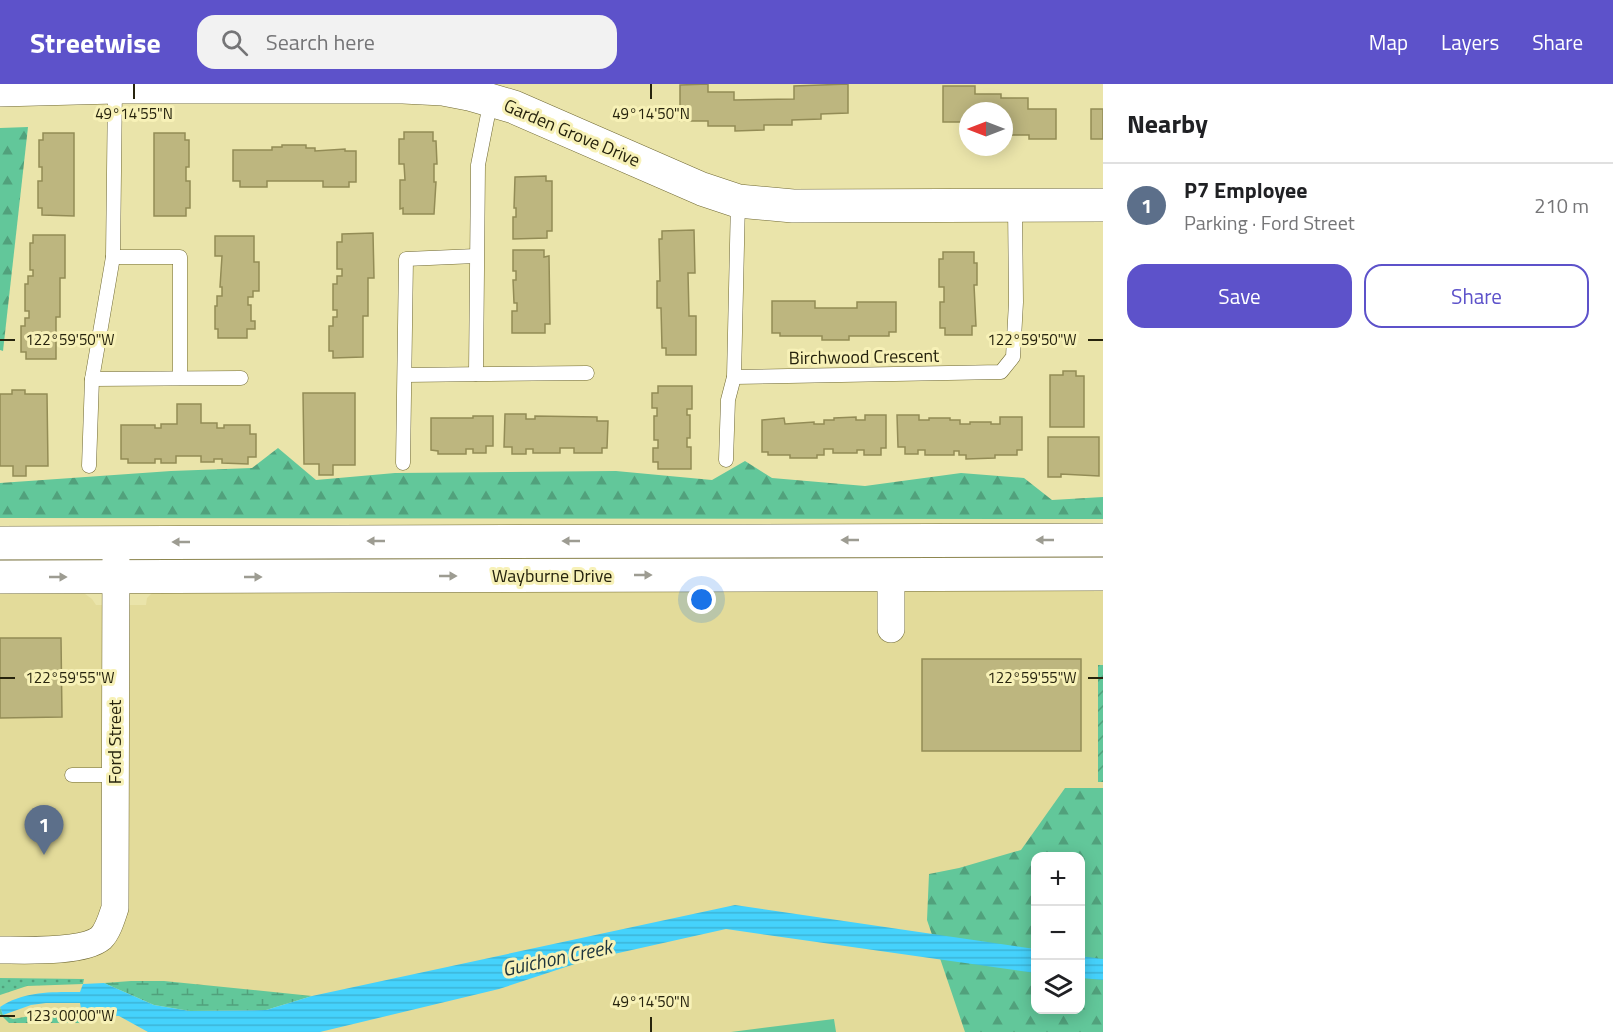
<!DOCTYPE html>
<html lang="en">
<head>
<meta charset="utf-8">
<style>
  :root { --surface:#fff; --page:#f2f2f2; --text:#202124; --muted:#757577; --line:#e0e0e0; --accent:#5d52ca }
  body { margin:0; font-family:"Titillium Web",sans-serif; background:var(--page); color:var(--text) }
  .controls { position:absolute; right:18px; bottom:18px; display:grid; overflow:hidden; border-radius:12px; box-shadow:0 3px 15px #0003 }
  .controls button { width:54px; height:54px; display:grid; place-items:center; padding:0; border:0; border-bottom:2px solid var(--line); background:var(--surface); color:var(--text); font:30px sans-serif }
  .compass { position:absolute; left:959px; top:18px; width:54px; height:54px; border-radius:50%; background:var(--surface); box-shadow:0 3px 15px #0003; rotate:270deg }
  .you { position:absolute; left:702px; top:516px; width:21px; height:21px; margin:-15px; border:4px solid #fff; border-radius:50%; background:#1a73e8; box-shadow:0 0 0 9px #1a73e833 }
  .badge { display:grid; place-items:center; width:39px; height:39px; border-radius:50%; background:var(--accent); color:#fff; font-size:20px; font-weight:700 }
  .pin { position:absolute; translate:-50% -50px; filter:drop-shadow(0 2px 3px #0008) }
  .pin::after { content:''; position:absolute; top:32px; width:21px; height:18px; background:inherit; clip-path:polygon(0 0,100% 0,50% 100%) }
  .list { margin:0; padding:0; list-style:none }
  h2 { display:flex; justify-content:space-between; align-items:center; height:78px; margin:0; padding:0 24px; font-size:26px }
  h2 small { font-size:20px; font-weight:400; color:var(--muted) }
  .list li { display:grid; grid-template-columns:39px 1fr auto; gap:18px; align-items:center; box-sizing:border-box; height:84px; padding:0 24px; border-top:2px solid var(--line) }
  .list b { display:block; font-size:22px; white-space:nowrap }
  .list p { margin:0; font-size:20px; white-space:nowrap; color:var(--muted) }
  .list em { font-size:20px; font-style:normal; color:var(--muted) }
  .actions { display:flex; gap:12px; padding:18px 24px }
  .actions a { flex:1; padding:14px 0; border:2px solid var(--accent); border-radius:18px; text-align:center; font-size:21px; color:var(--accent) }
  .actions .main { background:var(--accent); color:#fff }
  .icon { flex:none; width:33px; height:33px; fill:none; stroke:currentColor; stroke-width:2; stroke-linecap:round; stroke-linejoin:round }
  .map { position:relative; flex:none; width:1103px; height:948px; overflow:hidden }
  header { display:flex; align-items:center; gap:36px; box-sizing:border-box; height:84px; padding:0 30px; background:var(--accent); color:#fff }
  header strong { font-size:28px }
  nav { display:flex; gap:33px; margin-inline-start:auto; font-size:21px }
  .search { width:420px; height:54px; background:var(--page); display:flex; align-items:center; gap:15px; box-sizing:border-box; padding:0 21px; border-radius:18px; color:var(--muted); font-size:22px }
  main { display:flex }
  aside { flex:1; background:var(--surface) }
  .map>svg:first-child { display:block }
  .built { fill:#e3db9a; fill-rule:evenodd }
  .grass { fill:url(#grass-dots) }
  .forest { fill:url(#forest-firs); fill-rule:evenodd }
  .wetland { fill:url(#wetland-marsh) }
  .garden { fill:url(#garden-furrows) }
  .pitch { fill:#62c79a }
  .water { fill:url(#water-rules) }
  .building { fill:#bdb67f; stroke:#938c56; stroke-width:1.5 }
  .lines { fill:none; stroke-linecap:round; stroke-linejoin:round }
  .lane-casing { stroke:#6f6832; stroke-width:15 }
  .street-casing { stroke:#6f6832; stroke-width:28 }
  .secondary-casing { stroke:#6f6832; stroke-width:34 }
  .lane { stroke:#fff; stroke-width:14 }
  .street { stroke:#fff; stroke-width:27 }
  .secondary { stroke:#fff; stroke-width:33 }
  .oneway { fill:#9d9c92 }
  .ticks { fill:none; stroke:#26230d; stroke-width:2 }
  .labels { text-anchor:middle; stroke-width:6; stroke-linejoin:round; paint-order:stroke }
  .street-label { font-size:18px; fill:#26230d; stroke:#f7f1b7 }
  .water-label { font-size:20px; font-style:italic; fill:#1d343c; stroke:#f7f1b7 }
  .ticks-label { font-size:15px; text-anchor:middle; fill:#26230d; stroke:#f7f1b7; stroke-width:6; stroke-linejoin:round; paint-order:stroke }
</style>
</head>
<body>
<header>
<strong>Streetwise</strong>
<div class="search"><svg class="icon" aria-label="search" viewBox="0 0 24 24"><circle cx="10" cy="10" r="6"/><path d="M15 15l6 6"/></svg>Search here</div>
<nav><a>Map</a><a>Layers</a><a>Share</a></nav>
</header>
<main>
<div class="map">
<svg width="1103" height="948" viewBox="0 0 1103 948">
  <defs>
    <pattern id="grass-dots" width="8" height="8" patternUnits="userSpaceOnUse" patternTransform="scale(1.5)"><rect width="8" height="8" fill="#62c79a"/><path d="M2 2h.1M6 6h.1" fill="none" stroke="#51a17c" stroke-width="1.8" stroke-linecap="round"/></pattern>
    <pattern id="forest-firs" width="22" height="20" patternUnits="userSpaceOnUse" patternTransform="scale(1.5)"><rect width="22" height="20" fill="#62c79a"/><path d="M5 1l3.5 6h-7zM16 11l3.5 6h-7z" fill="#51a17c"/></pattern>
    <pattern id="wetland-marsh" width="20" height="14" patternUnits="userSpaceOnUse" patternTransform="scale(1.5)"><rect width="20" height="14" fill="#62c79a"/><path d="M1 5h8M5 5V1M11 12h8M15 12V8" fill="none" stroke="#51a17c"/></pattern>
    <pattern id="garden-furrows" width="10" height="10" patternUnits="userSpaceOnUse" patternTransform="scale(1.5)"><rect width="10" height="10" fill="#62c79a"/><path d="M-1 1l2-2M0 10L10 0M9 11l2-2" fill="none" stroke="#51a17c"/></pattern>
    <pattern id="water-rules" width="6" height="5" patternUnits="userSpaceOnUse" patternTransform="scale(1.5)"><rect width="6" height="5" fill="#45d2fc"/><path d="M0 2.5h6" fill="none" stroke="#3cb4d7"/></pattern>
  </defs>
  <rect width="100%" height="100%" fill="#eae4aa"/>
  <!-- built -->
  <path class="built" d="M1103,503V948H0V506L81,507L92,515L96,521H146L147,514L152,509ZM1036,772H1080V926H1036Z"/>
  <!-- grass -->
  <g class="grass">
    <path d="M0,894L84,895L83,900L27,902L0,911Z"/>
    <path d="M0,923L3,931L13,935L47,929L82,930L83,939H9L0,930Z"/>
  </g>
  <!-- forest -->
  <g class="forest">
    <path d="M28,43L3,267L0,266V44Z"/>
    <path d="M278,364L316,396L395,389L616,387L712,396L745,377L772,394L865,402L961,389L1024,394L1052,416L1103,413V435L0,434V399L171,387L252,384Z"/>
    <path d="M1065,704H1103V948H965L927,836L929,790L959,784L1021,766ZM1036,772H1080V926H1036Z"/>
  </g>
  <!-- wetland -->
  <path class="wetland" d="M131,897H164L312,912L266,926L190,927L154,921L104,899Z"/>
  <!-- garden -->
  <rect class="garden" x="1098" y="581" width="5" height="117"/>
  <!-- pitch -->
  <path class="pitch" d="M834,935L836,948H731Z"/>
  <!-- water -->
  <g class="water">
    <path d="M735,821L1035,865V889L726,845L587,876L499,905L320,948H148L119,932L82,930L80,919H46L31,921L3,931L0,923C24,907 52,908 80,908L83,900L104,899L154,921L190,927L266,926L312,912Z"/>
    <path d="M1080,872L1103,875V896L1081,894Z"/>
  </g>
  <!-- building -->
  <g class="building">
    <path d="M708,0V8H734V16L794,15V2L848,0V29L821,30V35L792,36V41H764V46L735,47V42H708V37H680V1Z"/>
    <path d="M943,2H975V10H1001V14H1028V25H1056V55H1029V51H1004V27H968V38H943Z"/>
    <rect x="1091" y="25" width="12" height="30"/>
    <path d="M404,48H433V57H436L437,80H434V98H436L434,130H403V124L400,125V96H405L404,80H399V55H404Z"/>
    <path d="M43,49H74V132L42,131V124H38V97H42V83H39V56H43Z"/>
    <path d="M154,49H185V56H189V83H186V97H190V124H186V132H154Z"/>
    <path d="M282,61H306V64H315V67L345,65V67H356V98H349V103H323V97H267V103H240V97H233V66H272V63H282Z"/>
    <path d="M546,92V97H552V147H547V154L513,155V133H516V124H514L515,93Z"/>
    <path d="M694,146L695,189H688L689,232H696V271H666V264H662L661,224H657V197H660L659,155H662V147Z"/>
    <path d="M373,149L374,194H368V232H363V273L333,274V267H329V242H333V233H337V226H333V200H337V192H342V185H337V158H342V150Z"/>
    <path d="M33,151H65V194H60V233H56V275H26V268H21V242H25V234H29V227H25V200H28V192H33V186H30V159H33Z"/>
    <path d="M215,152H254V178H259V207H253V213H248V221H251V237H255V245H247V254H218V245H215V222H217V212H222V203H220L222,172H215Z"/>
    <path d="M513,166H544V173L549,172L550,240H545V249H512V227H517V219H514L513,196H516V187H513Z"/>
    <path d="M943,168H974V179H977V201H974L976,242H972V251H945V244H940V218H944V203H939V175H943Z"/>
    <path d="M772,217H815V224H857V218H896V248H889V252H849V256H822V252H780V249H772Z"/>
    <path d="M1063,287H1076V292H1084V343H1050V291H1063Z"/>
    <path d="M658,302H692V325H687V331H690V354H687V363H691V385H658V378H653V364H658V356H654V332H657V324H652V309H658Z"/>
    <path d="M12,306H25V310H47L48,382H26V392H13V382H0V310H12Z"/>
    <path d="M303,309H355V381H333V391H319V380H304Z"/>
    <path d="M177,320H201V339H217V344H224V341H250V350H256V373H248V380L222,379V375H214V378H201V372H176V379H161V375H155V379H128V375H121V341H155V344H161V340H177Z"/>
    <path d="M505,330H526V335H535V332L597,333V337H608L607,364H602V369H574V364H560V369H533V365H526V370H512V363H504Z"/>
    <path d="M865,331H886V364H881V371H864V366H857V369H833V365H824V371H817V374H790V371H768V368H762V336L784,334L785,340L814,338V340H824V336H834V334L856,333V336H865Z"/>
    <path d="M897,331H919V336H929V334H950V336H960V340H970V338H991V340H1000V333H1022V366H1017V371H995V374L966,375V371H959V367H954V371H925V366H918V370H905V363H898Z"/>
    <path d="M473,332H493V362H486V369H473V365H466V370H438V367L431,366V334H473Z"/>
    <path d="M1048,353H1099V392L1061,390V393H1048Z"/>
    <path d="M0,554H61L62,633L0,634Z"/>
    <rect x="922" y="575" width="159" height="92"/>
  </g>
  <g class="lines">
    <defs>
      <g id="lane">
        <path d="M113,173H180V294"/>
        <path d="M476,290L478,81L491,15"/>
        <path d="M405,291L587,289"/>
        <path d="M734,293L1001,288L1013,273L1016,218L1015,121"/>
        <path d="M92,295L241,294"/>
        <path d="M726,376L728,316L734,293L738,117"/>
        <path d="M403,379L406,175L476,172"/>
        <path d="M89,382L92,295L113,173L115,3"/>
        <path d="M72,691H115"/>
      </g>
      <g id="street">
        <path d="M891,490V545"/>
        <path d="M0,866C23,866 83,869 101,854C108,847 112,833 115,824L116,472"/>
      </g>
      <g id="secondary">
        <path d="M0,6L115,3H403L443,5L469,10L514,23L702,105L738,117L793,122L1103,121"/>
        <path d="M0,459L1103,456"/>
        <path d="M0,493L1103,490"/>
      </g>
    </defs>
    <!-- lane casing -->
    <use href="#lane" class="lane-casing"/>
    <!-- street casing -->
    <use href="#street" class="street-casing"/>
    <!-- secondary casing -->
    <use href="#secondary" class="secondary-casing"/>
    <!-- lane -->
    <use href="#lane" class="lane"/>
    <!-- street -->
    <use href="#street" class="street"/>
    <!-- secondary -->
    <use href="#secondary" class="secondary"/>
  </g>
  <!-- one-way arrows -->
  <defs><path id="oneway-solid" d="M-6-.8H1V-3.2L6.5 0L1 3.2V.8H-6Z" transform="scale(1.5)"/></defs>
  <g class="oneway">
    <use href="#oneway-solid" transform="translate(850 456) rotate(180)"/>
    <use href="#oneway-solid" transform="translate(1045 456) rotate(180)"/>
    <use href="#oneway-solid" transform="translate(376 457) rotate(180)"/>
    <use href="#oneway-solid" transform="translate(571 457) rotate(180)"/>
    <use href="#oneway-solid" transform="translate(181 458) rotate(180)"/>
    <use href="#oneway-solid" transform="translate(643 491)"/>
    <use href="#oneway-solid" transform="translate(448 492)"/>
    <use href="#oneway-solid" transform="translate(58 493)"/>
    <use href="#oneway-solid" transform="translate(253 493)"/>
  </g>
  <!-- ticks -->
  <path class="ticks" d="M134,0V15M651,0V15M0,256H15M1088,256H1103M0,594H15M1088,594H1103M0,932H15M651,933V948"/>
  <g class="labels">
    <!-- street labels -->
    <g class="street-label">
      <text transform="translate(572 49) rotate(23)" y="6">Garden Grove Drive</text>
      <text transform="translate(864 273) rotate(-1)" y="6">Birchwood Crescent</text>
      <text x="552" y="498">Wayburne Drive</text>
      <text transform="translate(115 658) rotate(-90)" y="6">Ford Street</text>
    </g>
    <!-- water labels -->
    <g class="water-label">
      <text transform="translate(557 874) rotate(-12)" y="7">Guichon Creek</text>
    </g>
  </g>
  <g class="ticks-label">
    <text x="134" y="35">49°14'55"N</text>
    <text x="651" y="35">49°14'50"N</text>
    <text x="1032" y="261">122°59'50"W</text>
    <text x="70" y="261">122°59'50"W</text>
    <text x="1032" y="599">122°59'55"W</text>
    <text x="70" y="599">122°59'55"W</text>
    <text x="651" y="923">49°14'50"N</text>
    <text x="70" y="937">123°00'00"W</text>
  </g>
</svg>
<div class="controls">
<button>+</button>
<button>−</button>
<button><svg class="icon" aria-label="layers" viewBox="0 0 24 24"><path d="M12 4l9 5-9 5-9-5zM3 14l9 5 9-5"/></svg></button>
</div>
<svg class="compass" viewBox="-18 -18 36 36"><path d="M0-13l5 13h-10z" fill="#e53935"/><path d="M0 13l5-13h-10z" fill="#757577"/></svg>
<div class="you"></div>
<div class="pin badge" style="left:44px;top:771px;background:#5c6f8a">1</div>
</div>
<aside>
<h2>Nearby<small></small></h2>
<ul class="list">
<li><span class="badge" style="background:#5c6f8a">1</span><div><b>P7 Employee</b><p>Parking · Ford Street</p></div><em>210 m</em></li>
</ul>
<div class="actions"><a class="main">Save</a><a>Share</a></div>
</aside>
</main>
</body>
</html>
